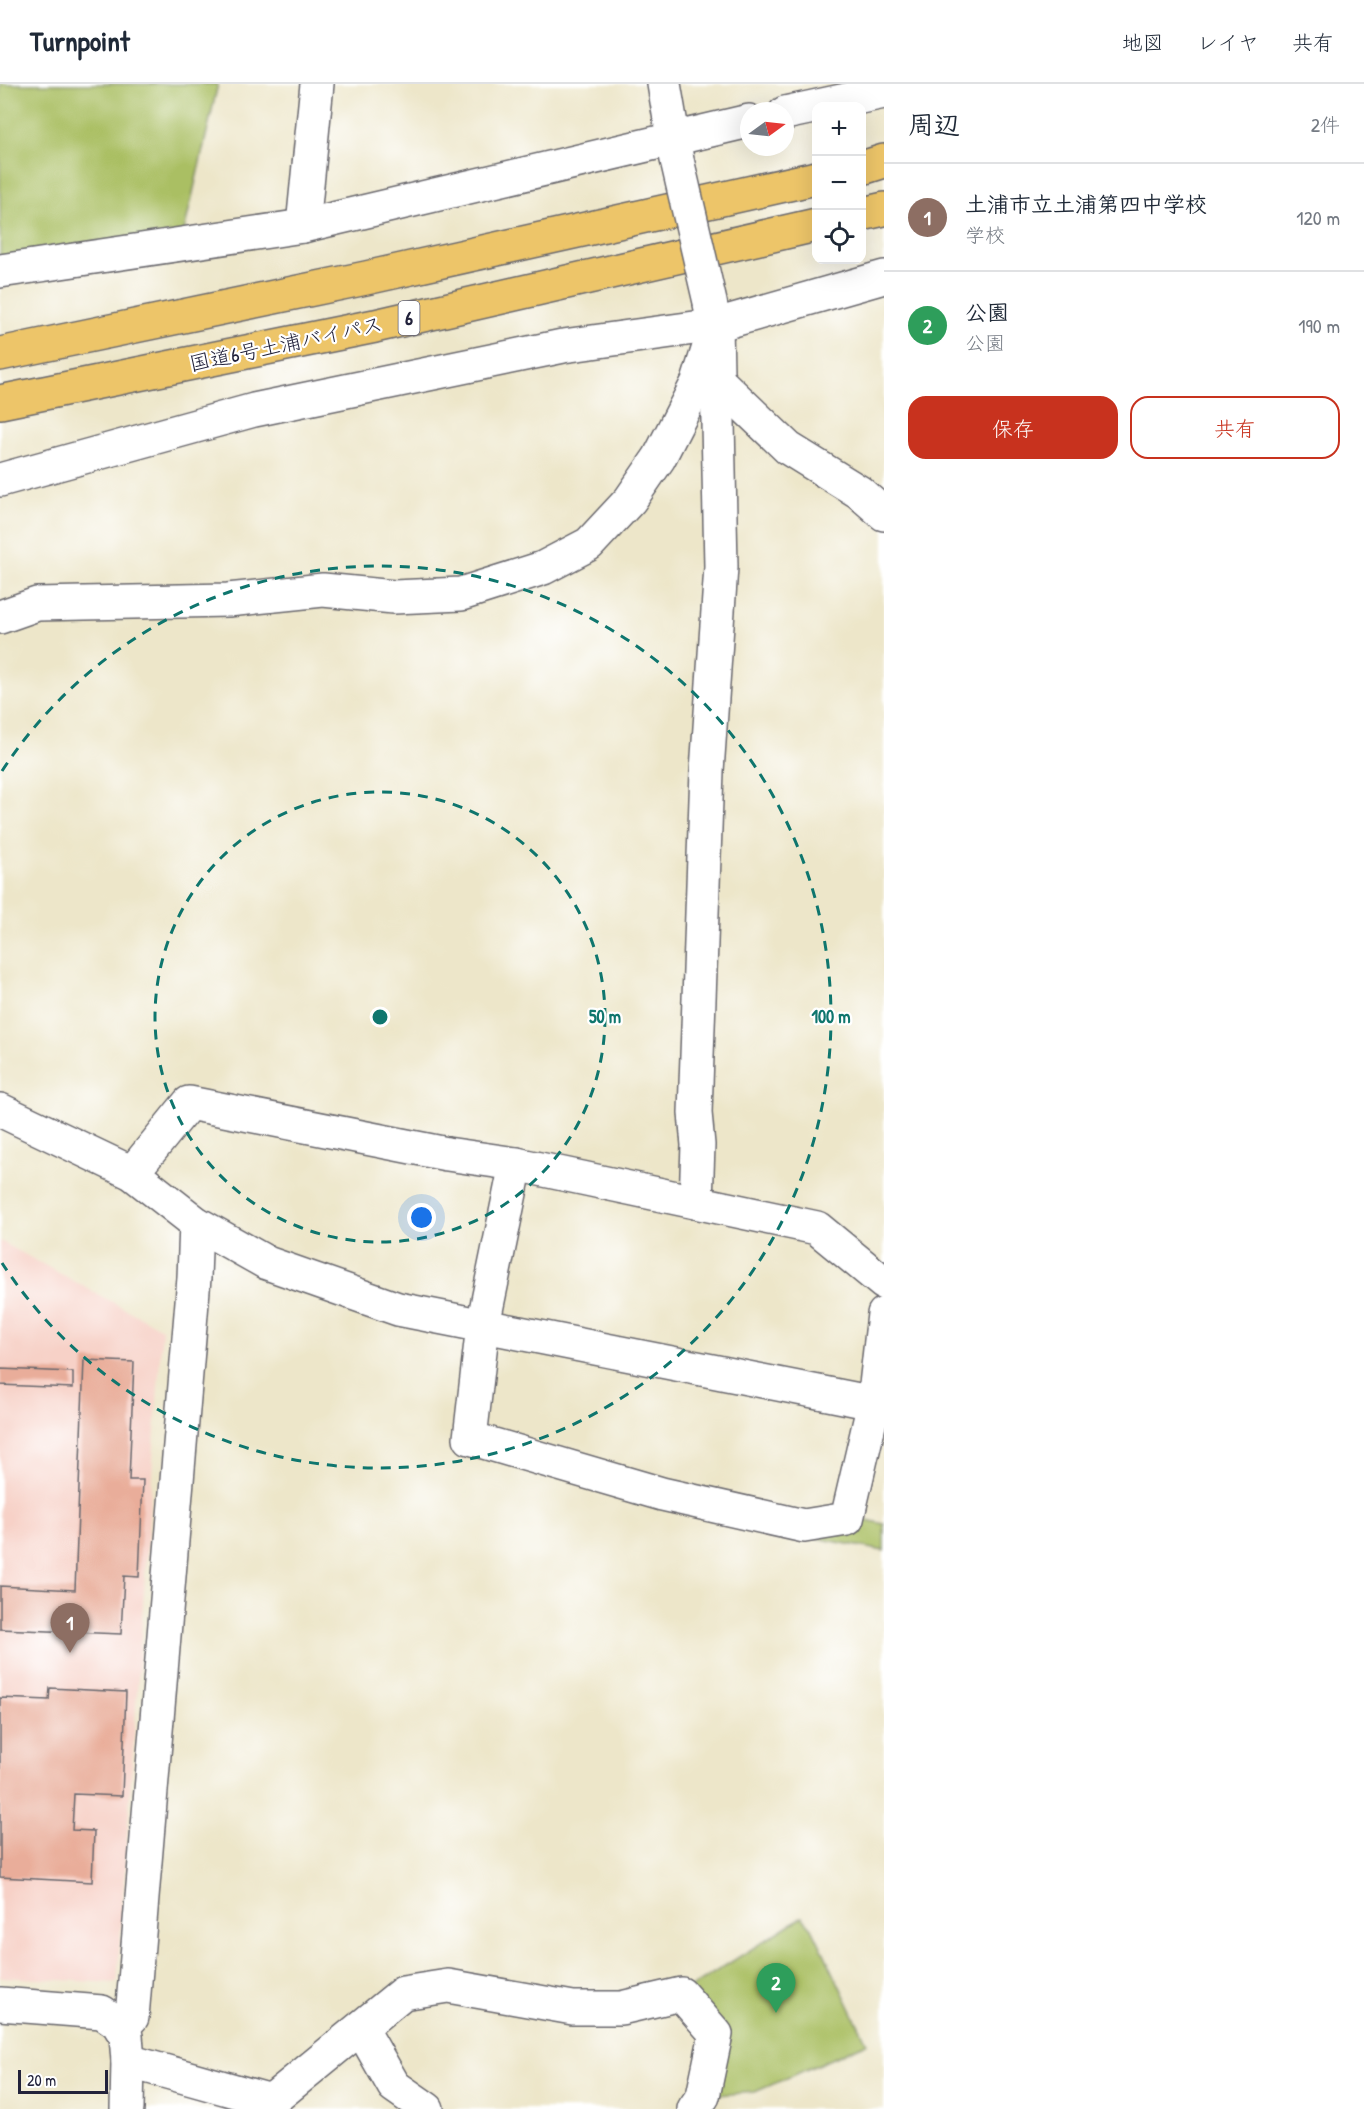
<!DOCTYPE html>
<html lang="ja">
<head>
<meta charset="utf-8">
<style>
  :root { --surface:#fff; --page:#f6f6f7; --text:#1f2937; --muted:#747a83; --line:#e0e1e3; --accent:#c8321e }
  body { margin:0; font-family:"Patrick Hand","Klee One",sans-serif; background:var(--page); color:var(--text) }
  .controls { position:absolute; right:18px; top:18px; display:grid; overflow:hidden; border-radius:12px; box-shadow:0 6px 24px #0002 }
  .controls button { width:54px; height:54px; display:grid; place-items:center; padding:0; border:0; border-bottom:2px solid var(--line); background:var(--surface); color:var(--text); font:30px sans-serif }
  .compass { position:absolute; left:740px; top:18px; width:54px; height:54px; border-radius:50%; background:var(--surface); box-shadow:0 6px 24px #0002; rotate:75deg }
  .scale { position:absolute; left:18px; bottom:15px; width:90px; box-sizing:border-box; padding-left:6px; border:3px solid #22223b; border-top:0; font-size:16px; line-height:21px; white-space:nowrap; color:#22223b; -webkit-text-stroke:4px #fff; paint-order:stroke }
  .you { position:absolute; left:422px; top:1134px; width:21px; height:21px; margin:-15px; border:4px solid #fff; border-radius:50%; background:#1a73e8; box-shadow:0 0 0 9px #1a73e833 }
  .badge { display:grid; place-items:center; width:39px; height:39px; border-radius:50%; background:var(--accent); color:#fff; font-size:20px; font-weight:700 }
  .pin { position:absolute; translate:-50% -50px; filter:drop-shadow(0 2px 3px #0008) }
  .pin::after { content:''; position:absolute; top:32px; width:21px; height:18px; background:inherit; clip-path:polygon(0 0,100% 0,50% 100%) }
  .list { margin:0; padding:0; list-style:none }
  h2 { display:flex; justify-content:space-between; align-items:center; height:78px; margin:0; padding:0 24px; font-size:26px }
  h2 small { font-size:20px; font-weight:400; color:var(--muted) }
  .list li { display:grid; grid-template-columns:39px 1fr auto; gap:18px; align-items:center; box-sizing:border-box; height:108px; padding:0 24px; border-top:2px solid var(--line) }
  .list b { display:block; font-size:22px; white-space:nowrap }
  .list p { margin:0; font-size:20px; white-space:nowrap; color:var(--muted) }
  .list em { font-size:20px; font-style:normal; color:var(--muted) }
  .actions { display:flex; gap:12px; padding:18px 24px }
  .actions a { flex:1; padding:14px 0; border:2px solid var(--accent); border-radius:18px; text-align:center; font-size:21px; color:var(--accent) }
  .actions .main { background:var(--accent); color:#fff }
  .icon { flex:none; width:33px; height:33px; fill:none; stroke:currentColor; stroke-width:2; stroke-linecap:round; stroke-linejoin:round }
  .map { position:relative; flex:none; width:884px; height:2025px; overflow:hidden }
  header { display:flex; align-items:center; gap:36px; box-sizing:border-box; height:84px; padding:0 30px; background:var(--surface); border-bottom:2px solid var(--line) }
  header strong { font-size:28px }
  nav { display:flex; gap:33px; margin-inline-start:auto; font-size:21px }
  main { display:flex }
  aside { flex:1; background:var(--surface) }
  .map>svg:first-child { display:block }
  .built { fill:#f7d1c7 }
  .green { fill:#aabf64; stroke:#667050; stroke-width:1.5 }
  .building { fill:#e9ad9a }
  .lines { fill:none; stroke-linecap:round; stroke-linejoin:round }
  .minor-casing { stroke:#69676d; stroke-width:36 }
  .highway-casing { stroke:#69676d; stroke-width:36 }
  .minor { stroke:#fff; stroke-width:33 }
  .highway { stroke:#edc569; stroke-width:33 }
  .minor-bridge-casing { stroke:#69676d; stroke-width:36; stroke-linecap:butt }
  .minor-bridge { stroke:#fff; stroke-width:33 }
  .ring { fill:none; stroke:#0f766e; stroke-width:3; stroke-dasharray:10 8 }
  .labels { text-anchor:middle; stroke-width:4.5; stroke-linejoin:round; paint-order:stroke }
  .shield { fill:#fff; stroke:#646476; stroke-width:1.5 }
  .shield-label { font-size:20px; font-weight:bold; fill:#22223b }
  .street-label { font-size:21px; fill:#22223b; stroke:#fff }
  .centre { fill:#0f766e; stroke:#fff; stroke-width:3 }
  .ring-label { font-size:18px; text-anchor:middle; font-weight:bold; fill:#0f766e; stroke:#fff; stroke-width:4.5; stroke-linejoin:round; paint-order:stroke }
</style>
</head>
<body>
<header>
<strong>Turnpoint</strong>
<nav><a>地図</a><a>レイヤ</a><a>共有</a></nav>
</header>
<main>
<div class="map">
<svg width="884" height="2025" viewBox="0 0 884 2025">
  <rect width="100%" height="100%" fill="#fff"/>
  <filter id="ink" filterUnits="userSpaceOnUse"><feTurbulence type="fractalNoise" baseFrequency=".0167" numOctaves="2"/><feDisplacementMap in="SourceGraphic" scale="12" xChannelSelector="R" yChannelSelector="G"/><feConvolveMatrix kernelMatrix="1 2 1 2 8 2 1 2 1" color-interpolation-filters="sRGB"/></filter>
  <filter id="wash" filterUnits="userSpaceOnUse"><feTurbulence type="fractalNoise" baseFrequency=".008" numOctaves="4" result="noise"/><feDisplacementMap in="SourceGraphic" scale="24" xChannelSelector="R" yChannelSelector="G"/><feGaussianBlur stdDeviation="1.35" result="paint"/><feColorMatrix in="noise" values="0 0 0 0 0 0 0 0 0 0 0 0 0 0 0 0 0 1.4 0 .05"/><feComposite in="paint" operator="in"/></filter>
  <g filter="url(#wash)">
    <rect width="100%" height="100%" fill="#ede6c9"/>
    <!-- built -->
    <path class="built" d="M0,1157L162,1245L117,1899L0,1893Z"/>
    <!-- green -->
    <g class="green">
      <path d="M0,0H218L184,148L0,177Z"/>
      <path d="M867,1436L884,1440V1467L801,1451L849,1442Z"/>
      <path d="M802,1833L812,1844L867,1959L755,2008L704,2012L717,1950L682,1909Z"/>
    </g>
    <g id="blocks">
      <!-- building -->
      <g class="building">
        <path d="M84,1276L134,1278L129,1396H143L139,1493L124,1492L121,1550L0,1545V1502L75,1506Z"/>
        <path d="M0,1285L73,1288V1304L0,1301Z"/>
        <path d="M50,1604L126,1608L122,1712L74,1710L72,1746L94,1747L92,1798L0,1793V1614L49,1616Z"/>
      </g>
    </g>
  </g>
  <g filter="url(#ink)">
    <use href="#blocks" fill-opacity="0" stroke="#69676d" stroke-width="1.5"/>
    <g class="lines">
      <defs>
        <g id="minor">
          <path d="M664,0L677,76"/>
          <path d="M785,29L884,8"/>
          <path d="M303,142L317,0"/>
          <path d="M0,187L303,142L749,37"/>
          <path d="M717,296L788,364L859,408L884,430"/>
          <path d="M0,396L254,326L563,262L716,241L884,193"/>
          <path d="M0,533L37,520L228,516L323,506L394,513L461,510L543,484L589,460L630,416L659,374L698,298L709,263"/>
          <path d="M0,1026L132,1089L196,1139L267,1179L398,1225L884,1321"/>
          <path d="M516,1080L483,1241L470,1354L662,1410L804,1442L847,1435L874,1319L884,1230"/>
          <path d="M132,1089L189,1019L447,1070L516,1080L817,1144L884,1199"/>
          <path d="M696,1118L698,1061L695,1029L707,687L721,483L716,241L710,220"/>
          <path d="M0,1920L102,1928L118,1939L126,1952L128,1977L127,2025"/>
          <path d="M121,1944L132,1933L194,1194L196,1139"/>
          <path d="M361,1944L394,2002L427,2025"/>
          <path d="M128,1977L271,2017L403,1909L448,1902L573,1924H621L681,1910L716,1950L703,2012L694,2025"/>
        </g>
        <g id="highway">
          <path d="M862,84L884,77"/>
          <path d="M862,130L884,125"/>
          <path d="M0,270L366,194L816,94"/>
          <path d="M0,318L375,242L816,141"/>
        </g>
      </defs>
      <!-- minor casing -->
      <use href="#minor" class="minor-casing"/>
      <!-- highway casing -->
      <use href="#highway" class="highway-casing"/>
      <!-- minor -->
      <use href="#minor" class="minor"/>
      <!-- highway -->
      <use href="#highway" class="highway"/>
      <defs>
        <path id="minor-bridge" d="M678,80L710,218"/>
      </defs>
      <!-- minor-bridge casing -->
      <use href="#minor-bridge" class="minor-bridge-casing"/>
      <!-- minor-bridge -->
      <use href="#minor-bridge" class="minor-bridge"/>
    </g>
  </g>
  <!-- distance rings -->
  <g class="ring">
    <circle cx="380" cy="933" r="225"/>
    <path d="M2 687A451 451 0 1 1 2 1179"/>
  </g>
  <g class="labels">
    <!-- shield labels -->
    <rect class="shield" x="398.5" y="217" width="21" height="34" rx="4.5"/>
    <g class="shield-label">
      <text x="409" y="241">6</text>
    </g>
    <!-- street labels -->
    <g class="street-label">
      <text transform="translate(286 260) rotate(-12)" y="7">国道6号土浦バイパス</text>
    </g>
  </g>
  <circle cx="380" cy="933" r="9" class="centre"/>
  <g class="ring-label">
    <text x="605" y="939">50 m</text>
    <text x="831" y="939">100 m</text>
  </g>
</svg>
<div class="controls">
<button>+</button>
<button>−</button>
<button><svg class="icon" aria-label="locate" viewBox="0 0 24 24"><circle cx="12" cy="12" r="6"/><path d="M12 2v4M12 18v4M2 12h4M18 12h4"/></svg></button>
</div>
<svg class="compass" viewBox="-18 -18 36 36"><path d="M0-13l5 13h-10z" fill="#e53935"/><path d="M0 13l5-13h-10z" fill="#747a83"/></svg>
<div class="scale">20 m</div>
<div class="you"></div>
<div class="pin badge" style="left:70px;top:1569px;background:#8d6e63">1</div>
<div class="pin badge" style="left:776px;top:1929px;background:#2e9e5b">2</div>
</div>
<aside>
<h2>周辺<small>2件</small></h2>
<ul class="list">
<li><span class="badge" style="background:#8d6e63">1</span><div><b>土浦市立土浦第四中学校</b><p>学校</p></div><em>120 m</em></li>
<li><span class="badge" style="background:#2e9e5b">2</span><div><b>公園</b><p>公園</p></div><em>190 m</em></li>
</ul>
<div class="actions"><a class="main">保存</a><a>共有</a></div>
</aside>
</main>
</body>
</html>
